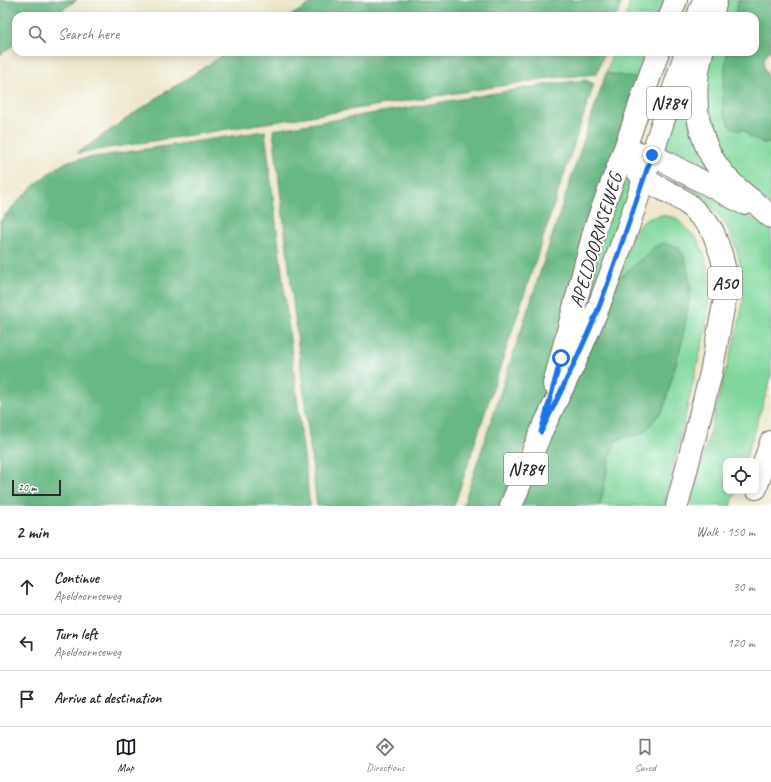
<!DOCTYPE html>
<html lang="en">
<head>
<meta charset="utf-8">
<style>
  :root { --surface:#fff; --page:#f2f2f3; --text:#2b2b33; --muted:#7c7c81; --line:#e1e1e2; --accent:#111827 }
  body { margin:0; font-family:Caveat,sans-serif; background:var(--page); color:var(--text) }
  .controls { position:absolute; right:12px; bottom:12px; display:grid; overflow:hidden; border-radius:8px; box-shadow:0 2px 10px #0003 }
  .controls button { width:36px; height:36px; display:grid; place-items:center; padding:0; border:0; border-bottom:1px solid var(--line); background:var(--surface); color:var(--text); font:20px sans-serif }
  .scale { position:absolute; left:12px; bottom:10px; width:49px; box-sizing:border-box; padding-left:4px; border:2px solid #2b2b2b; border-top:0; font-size:11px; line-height:14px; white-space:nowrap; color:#2b2b2b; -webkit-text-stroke:3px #fff; paint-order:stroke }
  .stop { position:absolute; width:12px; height:12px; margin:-9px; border:3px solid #1a73e8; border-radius:50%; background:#fff }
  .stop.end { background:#1a73e8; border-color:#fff; box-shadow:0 1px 4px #0008 }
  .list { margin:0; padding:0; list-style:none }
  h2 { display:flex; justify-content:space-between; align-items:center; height:52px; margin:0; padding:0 16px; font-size:17px }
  h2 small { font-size:13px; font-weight:400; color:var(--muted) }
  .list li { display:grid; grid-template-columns:26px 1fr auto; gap:12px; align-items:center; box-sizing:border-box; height:56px; padding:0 16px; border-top:1px solid var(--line) }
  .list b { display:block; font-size:15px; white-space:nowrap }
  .list p { margin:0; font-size:13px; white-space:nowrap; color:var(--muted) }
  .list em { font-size:13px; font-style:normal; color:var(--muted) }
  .icon { flex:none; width:22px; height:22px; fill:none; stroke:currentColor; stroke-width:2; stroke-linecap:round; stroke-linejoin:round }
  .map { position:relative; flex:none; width:771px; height:506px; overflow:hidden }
  .search { position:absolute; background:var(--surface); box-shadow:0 2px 10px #0003; left:12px; right:12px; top:12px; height:44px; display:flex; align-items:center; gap:10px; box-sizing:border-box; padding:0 14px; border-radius:12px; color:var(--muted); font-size:15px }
  .sheet { height:220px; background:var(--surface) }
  nav { display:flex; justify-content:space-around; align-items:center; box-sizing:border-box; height:56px; border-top:1px solid var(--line); background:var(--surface); font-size:11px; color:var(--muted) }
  nav a { display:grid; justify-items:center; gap:2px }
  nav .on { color:var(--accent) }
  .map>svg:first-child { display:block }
  .green { fill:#7fd79b; stroke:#558163 }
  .forest { fill:#67b883; stroke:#497257 }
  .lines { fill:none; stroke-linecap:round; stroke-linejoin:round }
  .primary-casing { stroke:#6f6d63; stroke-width:24 }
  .motorway-casing { stroke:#6f6d63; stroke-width:24 }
  .primary { stroke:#fff; stroke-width:22 }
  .motorway { stroke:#fff; stroke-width:22 }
  .route { stroke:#1a73e8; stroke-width:5 }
  .labels { text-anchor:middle; stroke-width:4; stroke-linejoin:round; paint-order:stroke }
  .shield { fill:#fff; stroke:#6b6b6b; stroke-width:1 }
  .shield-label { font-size:18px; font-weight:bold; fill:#2b2b2b }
  .street-label { font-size:19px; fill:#2b2b2b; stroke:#fff }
</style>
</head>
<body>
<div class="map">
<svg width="771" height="506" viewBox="0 0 771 506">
  <rect width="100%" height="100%" fill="#fff"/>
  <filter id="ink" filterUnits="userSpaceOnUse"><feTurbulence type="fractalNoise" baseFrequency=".025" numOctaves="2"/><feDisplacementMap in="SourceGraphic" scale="8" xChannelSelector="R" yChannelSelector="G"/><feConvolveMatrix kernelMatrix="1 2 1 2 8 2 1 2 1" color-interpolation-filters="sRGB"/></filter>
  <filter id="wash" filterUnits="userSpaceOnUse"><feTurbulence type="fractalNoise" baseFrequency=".012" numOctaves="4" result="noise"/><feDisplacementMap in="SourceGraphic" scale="16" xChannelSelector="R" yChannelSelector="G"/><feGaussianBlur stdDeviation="0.9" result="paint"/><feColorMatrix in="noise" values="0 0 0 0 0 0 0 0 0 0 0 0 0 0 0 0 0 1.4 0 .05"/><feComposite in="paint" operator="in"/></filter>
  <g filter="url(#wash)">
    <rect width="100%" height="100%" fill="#ede7cb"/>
    <!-- green -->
    <g class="green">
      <path d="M631,0H665L659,16H626Z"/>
      <path d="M724,0H739L734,16H720Z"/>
      <path d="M613,52H648L639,79L606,73Z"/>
      <path d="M692,52L718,178L659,150Z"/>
      <path d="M711,52H727L723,89L743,129L762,143H771V205L738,180L713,144L703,89Z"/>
      <path d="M668,175L735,210L771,227V378L745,461H726V491H736L731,506H691C702,463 713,420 724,376C731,351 740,325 743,300C744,287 742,275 740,263C730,218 707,198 668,175Z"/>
      <path d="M625,177L633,188L569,364L590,263Z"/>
      <path d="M662,215L676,218L698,240L706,259L710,278V294L706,328L664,506H600L610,455L616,440L643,433L663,410L682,341L691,290L685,258L678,247H655L615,282L636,228L647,219Z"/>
    </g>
    <!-- forest -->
    <g class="forest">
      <path d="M0,0H77L53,16H16V43L0,55Z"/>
      <path d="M317,0H622L617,16H290Z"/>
      <path d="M739,0H771V49C769,52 766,54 765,57C761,65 767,74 771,80V143C759,143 750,139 743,129L740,131L731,127L723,112V89L727,52H755V16H734Z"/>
      <path d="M228,52H604L597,74L550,78L77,153L158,97Z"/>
      <path d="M606,73L639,79L553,369L540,409L501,506H463Z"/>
      <path d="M585,80L594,84L454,506H317L273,130L551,84Z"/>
      <path d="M265,131L310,506H0V221C20,198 41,176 68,161Z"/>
      <path d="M663,243L678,247L685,258L691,290L682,341L663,410L643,433L616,440L610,455L600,506H521L615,282L655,247Z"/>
    </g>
  </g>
  <g filter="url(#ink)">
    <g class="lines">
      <defs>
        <g id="primary">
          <path d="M670,16L676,0"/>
          <path d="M698,16L704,0"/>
          <path d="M554,384L595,228L624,151L658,52"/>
          <path d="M511,506L541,432L575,362L598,308L627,230L686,52"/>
        </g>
        <g id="motorway">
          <path d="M712,16L716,0"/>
          <path d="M702,52C690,99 696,150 734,185C738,189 743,193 748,197C756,203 763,210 771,217"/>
          <path d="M624,151L643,179L674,195L688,204L707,223L713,232L721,254L726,275L725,298L711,373L677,506"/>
          <path d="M624,151L652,155L743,203"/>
          <path d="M756,488L771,442"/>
        </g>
      </defs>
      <!-- primary casing -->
      <use href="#primary" class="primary-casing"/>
      <!-- motorway casing -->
      <use href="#motorway" class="motorway-casing"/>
      <!-- primary -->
      <use href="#primary" class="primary"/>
      <!-- motorway -->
      <use href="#motorway" class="motorway"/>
    </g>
  </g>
  <g class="lines" filter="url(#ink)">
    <!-- route -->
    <path class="route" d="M561,358L541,432C561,391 582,350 599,307C618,257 634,206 652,155"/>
  </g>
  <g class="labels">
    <!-- shield labels -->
    <g class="shield">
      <rect x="647" y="87" width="44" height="32" rx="3"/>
      <rect x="708" y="267" width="34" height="32" rx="3"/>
      <rect x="504" y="453" width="44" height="32" rx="3"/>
    </g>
    <g class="shield-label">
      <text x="669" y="109">N784</text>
      <text x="725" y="289">A50</text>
      <text x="526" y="475">N784</text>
    </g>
    <!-- street labels -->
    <g class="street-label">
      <text transform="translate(595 240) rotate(-73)" y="7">APELDOORNSEWEG</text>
    </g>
  </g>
</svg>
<div class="controls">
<button><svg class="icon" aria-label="locate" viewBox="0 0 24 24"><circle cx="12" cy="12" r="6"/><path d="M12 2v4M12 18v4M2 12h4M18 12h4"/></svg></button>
</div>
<div class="scale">20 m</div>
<div class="stop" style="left:561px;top:358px"></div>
<div class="stop end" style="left:652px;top:155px"></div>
<div class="search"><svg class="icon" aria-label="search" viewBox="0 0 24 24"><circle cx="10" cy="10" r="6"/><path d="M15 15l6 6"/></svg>Search here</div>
</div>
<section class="sheet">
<h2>2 min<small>Walk · 150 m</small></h2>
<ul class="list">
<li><svg class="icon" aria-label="ahead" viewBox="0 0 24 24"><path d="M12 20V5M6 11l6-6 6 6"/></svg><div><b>Continue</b><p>Apeldoornseweg</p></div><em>30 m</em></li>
<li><svg class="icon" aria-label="left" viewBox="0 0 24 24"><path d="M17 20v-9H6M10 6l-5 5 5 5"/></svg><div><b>Turn left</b><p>Apeldoornseweg</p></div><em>120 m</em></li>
<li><svg class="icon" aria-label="arrive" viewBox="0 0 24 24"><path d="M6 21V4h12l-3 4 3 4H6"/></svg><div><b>Arrive at destination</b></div></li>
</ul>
</section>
<nav>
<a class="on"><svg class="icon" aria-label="map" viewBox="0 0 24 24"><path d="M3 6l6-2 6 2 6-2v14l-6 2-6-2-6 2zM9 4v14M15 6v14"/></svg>Map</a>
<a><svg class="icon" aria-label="directions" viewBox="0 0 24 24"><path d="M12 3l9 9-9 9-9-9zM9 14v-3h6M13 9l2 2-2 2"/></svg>Directions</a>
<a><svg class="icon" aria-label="saved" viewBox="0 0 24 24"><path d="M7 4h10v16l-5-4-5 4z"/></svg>Saved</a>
</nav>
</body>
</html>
